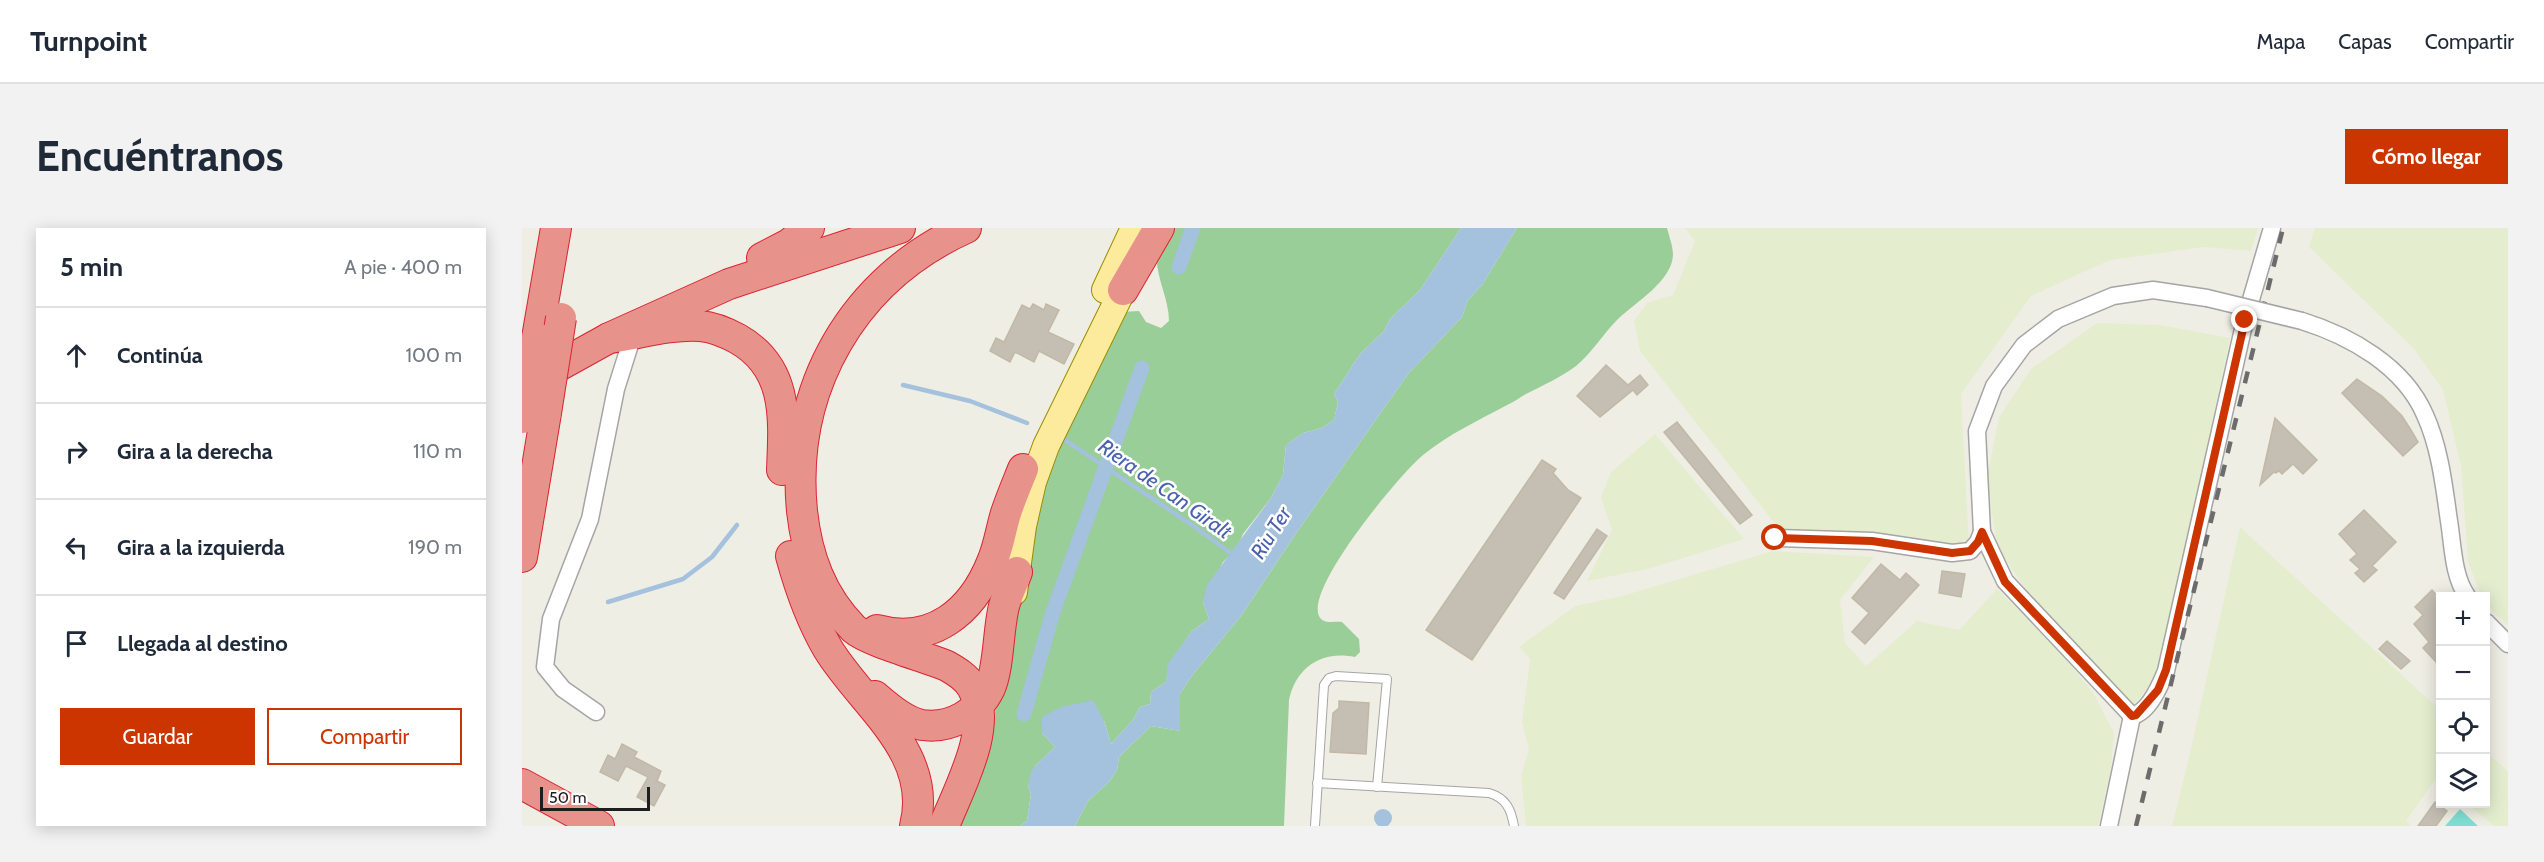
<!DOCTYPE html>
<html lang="es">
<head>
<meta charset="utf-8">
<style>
  :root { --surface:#fff; --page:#f2f2f3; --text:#1f2937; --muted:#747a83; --line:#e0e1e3; --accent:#cc3500 }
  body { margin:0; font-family:Cabin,sans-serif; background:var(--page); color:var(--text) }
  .controls { position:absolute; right:18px; bottom:18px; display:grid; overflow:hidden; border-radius:0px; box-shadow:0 3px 15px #0003 }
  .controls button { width:54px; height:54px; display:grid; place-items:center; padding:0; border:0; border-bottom:2px solid var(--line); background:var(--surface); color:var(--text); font:30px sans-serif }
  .scale { position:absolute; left:18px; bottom:15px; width:110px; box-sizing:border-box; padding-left:6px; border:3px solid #1e1e1e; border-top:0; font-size:16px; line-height:21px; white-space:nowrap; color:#1e1e1e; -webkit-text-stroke:4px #fff; paint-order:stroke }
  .stop { position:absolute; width:18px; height:18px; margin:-14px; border:4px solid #cc3500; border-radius:50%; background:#fff }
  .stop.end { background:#cc3500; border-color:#fff; box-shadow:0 2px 6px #0008 }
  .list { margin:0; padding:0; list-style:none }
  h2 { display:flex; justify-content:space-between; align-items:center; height:78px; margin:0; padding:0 24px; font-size:26px }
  h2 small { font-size:20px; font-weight:400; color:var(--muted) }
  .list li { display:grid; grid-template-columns:39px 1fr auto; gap:18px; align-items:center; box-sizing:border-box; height:96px; padding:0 24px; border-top:2px solid var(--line) }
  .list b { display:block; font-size:22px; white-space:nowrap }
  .list em { font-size:20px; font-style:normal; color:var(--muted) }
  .actions { display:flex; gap:12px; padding:18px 24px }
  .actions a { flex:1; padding:14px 0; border:2px solid var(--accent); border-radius:0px; text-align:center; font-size:21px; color:var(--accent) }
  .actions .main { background:var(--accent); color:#fff }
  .icon { flex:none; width:33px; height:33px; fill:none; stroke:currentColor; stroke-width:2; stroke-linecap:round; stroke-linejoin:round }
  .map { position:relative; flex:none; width:1986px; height:598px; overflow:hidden; border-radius:0px }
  header { display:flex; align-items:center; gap:36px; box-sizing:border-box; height:84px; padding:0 30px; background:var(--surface); border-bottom:2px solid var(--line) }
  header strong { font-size:28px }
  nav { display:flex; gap:33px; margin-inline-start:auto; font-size:21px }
  .intro { display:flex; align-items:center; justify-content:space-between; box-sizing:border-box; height:144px; padding:0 36px }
  h1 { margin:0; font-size:42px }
  .button { padding:15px 27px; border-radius:0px; background:var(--accent); color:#fff; font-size:21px; font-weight:700 }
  main { display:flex; gap:36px; padding:0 36px }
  aside { flex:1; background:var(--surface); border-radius:0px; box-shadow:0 3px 15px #0003 }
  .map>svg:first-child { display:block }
  .farmland { fill:#e4eecf }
  .forest { fill:#9ace98 }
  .pitch { fill:#81ded3 }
  .water { fill:#a4c1dd }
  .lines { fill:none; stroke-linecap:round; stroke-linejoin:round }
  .stream { stroke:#a4c1dd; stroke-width:4.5 }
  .canal { stroke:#a4c1dd; stroke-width:15 }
  .building { fill:#c4beb3; stroke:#c1b9a6; stroke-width:1.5 }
  .lane-casing { stroke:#a5a5a5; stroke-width:10 }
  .street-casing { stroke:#a5a5a5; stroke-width:19 }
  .primary-casing { stroke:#988d00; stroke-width:28 }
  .highway-casing { stroke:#da2333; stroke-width:32 }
  .lane { stroke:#fff; stroke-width:8 }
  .street { stroke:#fff; stroke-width:16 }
  .primary { stroke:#fceb9c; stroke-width:26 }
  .highway { stroke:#e7928b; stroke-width:30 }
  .rail { stroke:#6c6c6c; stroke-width:4.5; stroke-dasharray:12 12; stroke-linecap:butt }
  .street-bridge-casing { stroke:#a5a5a5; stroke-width:19; stroke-linecap:butt }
  .highway-bridge-casing { stroke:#da2333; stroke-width:32; stroke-linecap:butt }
  .street-bridge { stroke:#fff; stroke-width:16 }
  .highway-bridge { stroke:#e7928b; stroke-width:30 }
  .route { stroke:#cc3500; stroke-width:8 }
  .labels { text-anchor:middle; stroke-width:5; stroke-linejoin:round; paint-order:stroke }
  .water-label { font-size:21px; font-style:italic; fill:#4a62ae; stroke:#fff }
</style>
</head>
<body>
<header>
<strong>Turnpoint</strong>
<nav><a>Mapa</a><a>Capas</a><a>Compartir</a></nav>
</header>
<div class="intro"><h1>Encuéntranos</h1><a class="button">Cómo llegar</a></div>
<main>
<aside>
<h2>5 min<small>A pie · 400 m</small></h2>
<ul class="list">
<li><svg class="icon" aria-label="ahead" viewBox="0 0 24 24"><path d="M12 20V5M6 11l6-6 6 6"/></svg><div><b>Continúa</b></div><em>100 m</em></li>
<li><svg class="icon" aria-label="right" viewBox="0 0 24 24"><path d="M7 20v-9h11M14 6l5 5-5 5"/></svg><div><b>Gira a la derecha</b></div><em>110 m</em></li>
<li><svg class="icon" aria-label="left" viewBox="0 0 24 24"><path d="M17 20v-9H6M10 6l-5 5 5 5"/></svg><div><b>Gira a la izquierda</b></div><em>190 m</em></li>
<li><svg class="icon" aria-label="arrive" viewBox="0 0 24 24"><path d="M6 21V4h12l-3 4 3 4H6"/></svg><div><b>Llegada al destino</b></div></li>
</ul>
<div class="actions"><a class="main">Guardar</a><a>Compartir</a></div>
</aside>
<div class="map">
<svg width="1986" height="598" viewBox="0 0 1986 598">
  <rect width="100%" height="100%" fill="#efeee4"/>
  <!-- farmland -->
  <g class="farmland">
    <path d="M1163,0H1736L1729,23L1682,19L1588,32L1509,68L1439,166L1447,318L1258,302L1118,123L1112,93L1125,75L1151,67L1173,13Z"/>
    <path d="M1793,0H1986V398L1964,376V368H1959L1946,334L1939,238L1921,162L1892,121L1787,19Z"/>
    <path d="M1575,95L1638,97L1708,110L1635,448L1611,479L1505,363L1475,319L1465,250L1477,189L1509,141Z"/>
    <path d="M1133,206L1222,311L1126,341L1065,353L1090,302L1079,269L1089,244Z"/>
    <path d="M1718,299L1918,482V551L1915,549L1884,593L1889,598H1650L1668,525Z"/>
    <path d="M1251,323L1352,329L1318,372L1323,415L1344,438L1395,393L1437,402L1475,361L1538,424L1572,466L1592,505L1589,540L1576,598H1004L999,548L1007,521L1000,494L1008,431L997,419L1053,378L1100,368Z"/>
    <path d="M1964,523L1986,544V598H1972L1946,576H1964Z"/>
  </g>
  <!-- forest -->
  <g class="forest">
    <path d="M649,0H939L898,62L868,91L862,103L838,126L812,166L816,174L812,192L800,200L781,205L764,217L761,247L749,270L721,306L715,320L701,334L681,374L687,391L670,403L647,436L644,454L629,464L628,476L618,479L611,492L589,516L582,493L520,505L533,519L513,538L506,558L509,566L505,593L498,598H438L471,493L495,382L518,256L599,84L617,83L624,94L639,100L647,93C647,70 633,48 635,26C636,18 645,7 649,0Z"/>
    <path d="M995,0H1145C1147,8 1151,18 1151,27C1150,53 1114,74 1096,91C1081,106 1070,125 1054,138C1039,149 1022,157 1006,165C999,168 994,173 987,176C957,192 927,206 901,227C880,244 776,367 799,391C804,396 814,393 820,394L837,411L838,424L833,429C800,422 774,439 767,472L762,598H553L566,573L587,554L595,542L597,529L629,498L658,503V466L669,449L719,388L775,304L886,146L940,89L946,72L960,57Z"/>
  </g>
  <!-- pitch -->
  <path class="pitch" d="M1938,581L1956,598H1923Z"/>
  <!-- water -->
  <g class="water">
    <path d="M939,0H995L960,57L946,72L940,89L886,146L775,304L719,388L669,449L658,466V503L629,498L597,529L595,542L587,554L566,573L553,598H498L505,593L509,566L506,558L509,544L513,538L533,519L520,505V489L539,479L571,472L582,493L589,516L611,492L618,479L628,476L629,464L644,454L646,436L670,403L687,391L681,374L685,357L749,270L761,247L764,217L781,205L800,200L812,192L816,174L812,166L838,126L862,103L868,91L898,62Z"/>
    <circle cx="861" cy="590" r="9"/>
  </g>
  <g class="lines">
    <!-- stream -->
    <g class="stream">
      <path d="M381,157L448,173L505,195"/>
      <path d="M540,210L670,297L714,329"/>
      <path d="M86,374L161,351L190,329L215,297"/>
    </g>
    <!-- canal -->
    <g class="canal">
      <path d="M657,39L671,0"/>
      <path d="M502,486L531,384L620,140"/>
    </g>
  </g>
  <!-- building -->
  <g class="building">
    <path d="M511,76L522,82L524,76L537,82L526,104L552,116L542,136L517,123L512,134L493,124L488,134L468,123L474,110L482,114L500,77L508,81Z"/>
    <path d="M1084,137L1106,157L1118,147L1126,157L1115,167L1111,162L1078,189L1055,168Z"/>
    <path d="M1835,151L1860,168L1880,188L1889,202L1896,214L1881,228L1820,165Z"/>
    <path d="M1753,190L1795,232L1781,246L1771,236L1760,246L1757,243L1754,245L1752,244L1738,257Z"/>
    <path d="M1155,194L1230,287L1218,296L1142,204Z"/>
    <path d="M1020,232L1034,241L1031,245L1046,262L1059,270L950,432L904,402Z"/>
    <path d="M1842,282L1874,314L1850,338L1855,342L1842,354L1833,345L1838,341L1828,332L1835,326L1817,306Z"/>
    <path d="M1075,301L1085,308L1042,371L1032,365Z"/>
    <path d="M1359,336L1378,352L1384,345L1397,357L1343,416L1330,404L1347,385L1330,370Z"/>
    <path d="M1420,343L1443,346L1439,369L1417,365Z"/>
    <path d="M1910,362L1918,371V438L1901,420L1907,414L1892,396L1901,387L1893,379Z"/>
    <path d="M1865,413L1888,433L1879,441L1857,421Z"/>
    <path d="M817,473L847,475L844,526L808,524L811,485L817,480Z"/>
    <path d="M100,516L115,524L112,529L139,543L135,553L143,557L132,578L115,569L126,549L104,538L96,553L78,544L86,527L93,531Z"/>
    <path d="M1913,574L1925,583L1914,598H1896Z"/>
  </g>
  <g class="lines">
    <defs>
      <g id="lane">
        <path d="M795,555L967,565C984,570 989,581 992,598"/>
        <path d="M793,598L802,457L807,450L814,448L865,451L855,559"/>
      </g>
      <g id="street">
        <path d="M1780,93C1828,108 1882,138 1903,187C1918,220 1922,258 1927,293C1931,318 1931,348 1945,368"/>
        <path d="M1253,310L1350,313L1430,325L1448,323L1456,314L1460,304"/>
        <path d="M1964,394L1986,416"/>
        <path d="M74,484L41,461L23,439L29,391L68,291L94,161L111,107"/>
        <path d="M1610,488L1483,353L1460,304L1455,203L1472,158L1502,117L1536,91L1591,68L1631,62L1685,70"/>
        <path d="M1610,488C1627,484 1638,458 1644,443L1723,92L1750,0"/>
        <path d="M1587,598L1610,488"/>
      </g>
      <g id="primary">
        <path d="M583,62L612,0"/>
        <path d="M492,364L501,298L511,254L524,218L610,43"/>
      </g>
      <g id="highway">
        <path d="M240,30L267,16L287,0"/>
        <path d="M601,62L637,0"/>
        <path d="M15,110L34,0"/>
        <path d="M87,110C116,106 148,96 178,98C191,99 205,105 216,111C267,140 262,192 260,242"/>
        <path d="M13,151L87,110L207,56L378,0"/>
        <path d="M269,328C278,361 289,392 306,421C340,477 412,524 393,598"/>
        <path d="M0,329L24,185"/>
        <path d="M355,402C410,417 450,384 470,334C477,318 479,301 484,285C489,270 495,256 501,241"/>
        <path d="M353,468C366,479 383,494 400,497C429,501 456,485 468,460C477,439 476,402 482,378C485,367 491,355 495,344"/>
        <path d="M0,556L77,598"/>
        <path d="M422,598C437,560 472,498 450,459C444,449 434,443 425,438C404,429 347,414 332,401C299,368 285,328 280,283C268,160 331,51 444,0"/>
      </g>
    </defs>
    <!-- lane casing -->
    <use href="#lane" class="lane-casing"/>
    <!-- street casing -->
    <use href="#street" class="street-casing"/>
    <!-- primary casing -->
    <use href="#primary" class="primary-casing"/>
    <!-- highway casing -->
    <use href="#highway" class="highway-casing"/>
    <!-- lane -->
    <use href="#lane" class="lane"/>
    <!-- street -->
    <use href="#street" class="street"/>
    <!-- primary -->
    <use href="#primary" class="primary"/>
    <!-- highway -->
    <use href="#highway" class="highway"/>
    <!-- rail -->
    <path class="rail" d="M1614,598L1761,0"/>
    <defs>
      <path id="street-bridge" d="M1685,70L1780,93"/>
      <g id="highway-bridge">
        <path d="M24,185L39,90"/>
        <path d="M1,190L15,110"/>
      </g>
    </defs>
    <!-- street-bridge casing -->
    <use href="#street-bridge" class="street-bridge-casing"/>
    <!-- highway-bridge casing -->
    <use href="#highway-bridge" class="highway-bridge-casing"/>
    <!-- street-bridge -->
    <use href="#street-bridge" class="street-bridge"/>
    <!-- highway-bridge -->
    <use href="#highway-bridge" class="highway-bridge"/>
  </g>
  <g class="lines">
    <!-- route -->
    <path class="route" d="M1253,310L1350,313L1430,325L1448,323L1456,314L1460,304L1483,354L1610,488L1614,487L1636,462L1644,442L1723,92"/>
  </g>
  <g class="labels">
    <!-- water labels -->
    <g class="water-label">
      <text transform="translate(643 261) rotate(35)" y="7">Riera de Can Giralt</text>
      <text transform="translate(749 305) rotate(-58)" y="7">Riu Ter</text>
    </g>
  </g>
</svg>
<div class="controls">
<button>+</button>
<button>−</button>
<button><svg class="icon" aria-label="locate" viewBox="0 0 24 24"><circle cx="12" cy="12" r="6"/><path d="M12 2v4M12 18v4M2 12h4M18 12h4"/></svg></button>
<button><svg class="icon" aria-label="layers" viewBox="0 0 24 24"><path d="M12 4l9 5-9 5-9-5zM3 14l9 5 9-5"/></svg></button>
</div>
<div class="scale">50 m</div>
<div class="stop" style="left:1253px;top:310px"></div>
<div class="stop end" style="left:1723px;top:92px"></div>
</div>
</main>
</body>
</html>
